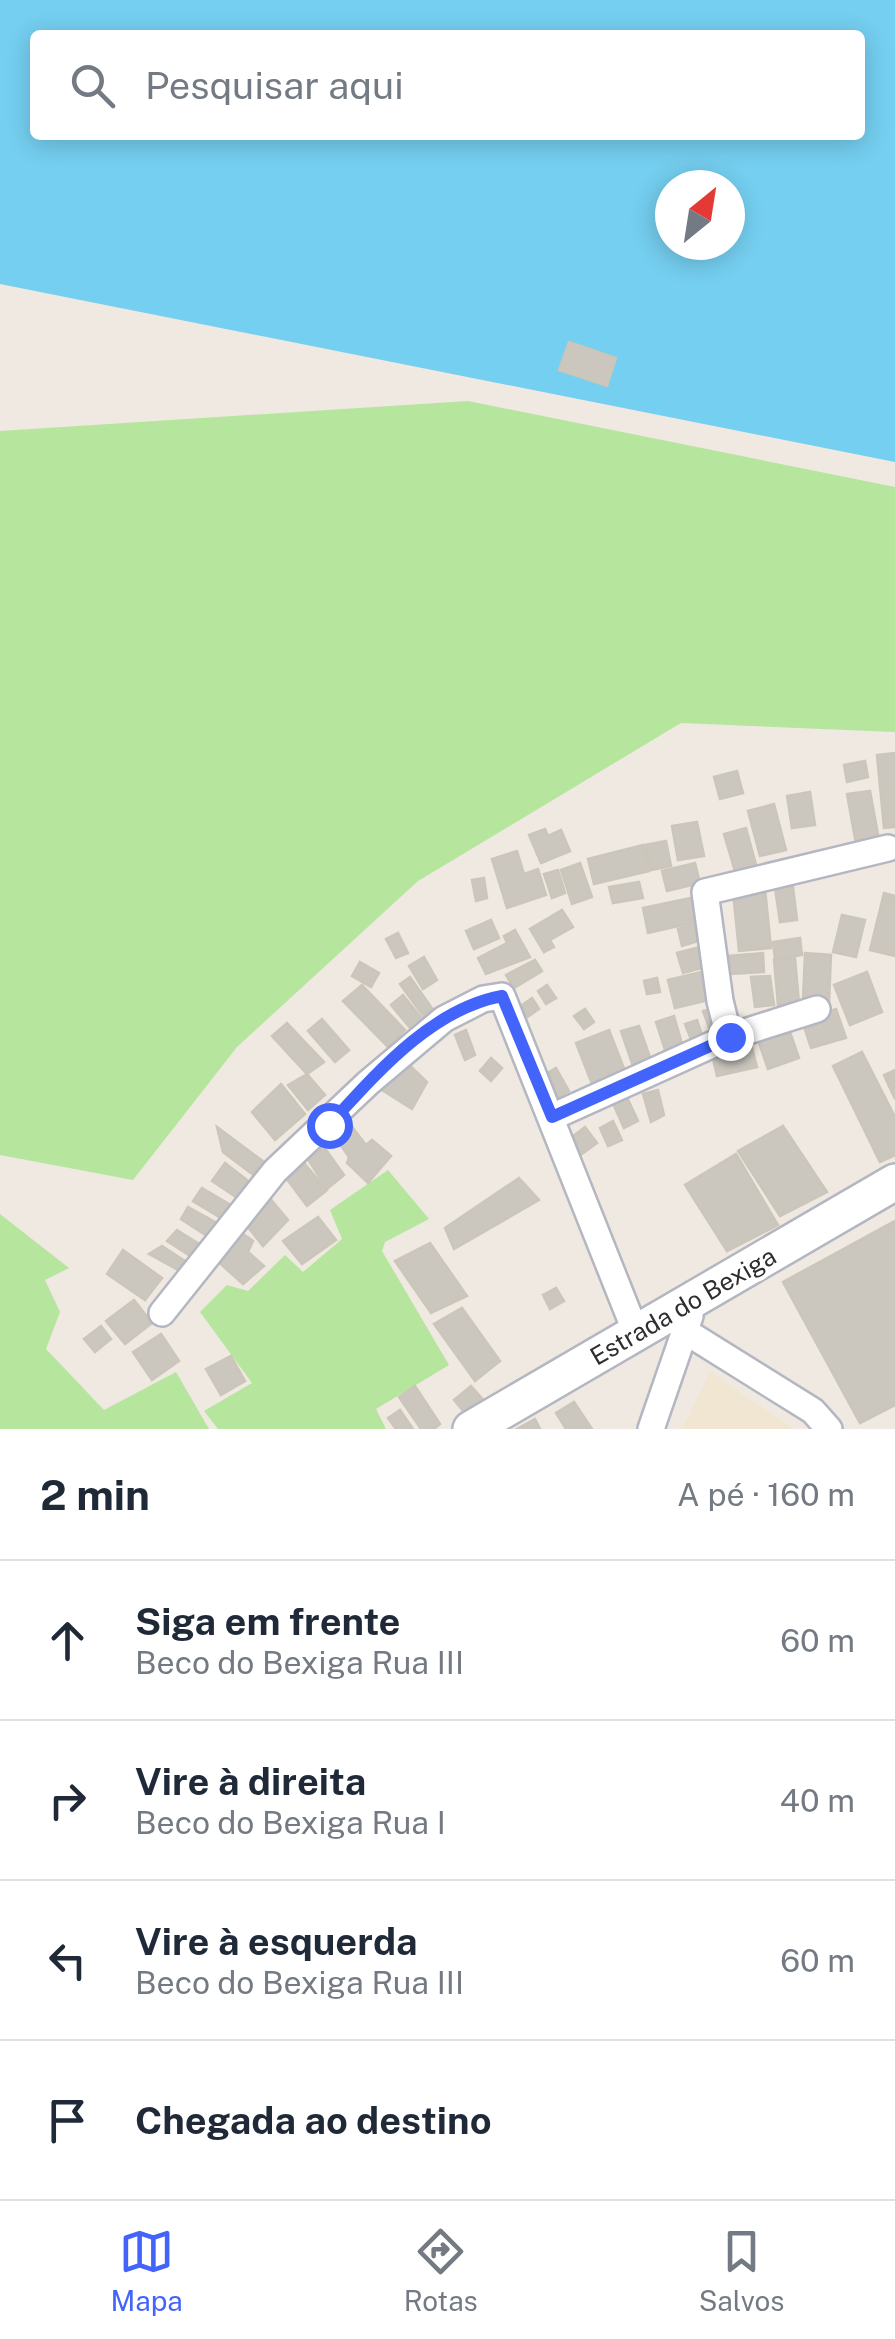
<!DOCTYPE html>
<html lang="pt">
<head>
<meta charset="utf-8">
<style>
  :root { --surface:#fff; --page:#f2f2f3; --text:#1f2937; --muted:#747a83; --line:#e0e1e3; --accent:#4264fb }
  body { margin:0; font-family:"Public Sans",sans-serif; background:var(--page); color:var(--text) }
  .compass { position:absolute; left:655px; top:170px; width:90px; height:90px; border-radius:50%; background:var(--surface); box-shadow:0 5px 25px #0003; rotate:30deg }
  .stop { position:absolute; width:30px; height:30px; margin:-22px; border:8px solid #4264fb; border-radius:50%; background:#fff }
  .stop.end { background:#4264fb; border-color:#fff; box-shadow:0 2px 10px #0008 }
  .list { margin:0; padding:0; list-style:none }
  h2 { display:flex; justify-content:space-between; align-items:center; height:130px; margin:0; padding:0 40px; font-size:42px }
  h2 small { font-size:32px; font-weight:400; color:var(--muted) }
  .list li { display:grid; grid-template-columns:65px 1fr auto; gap:30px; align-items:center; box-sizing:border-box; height:160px; padding:0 40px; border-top:2px solid var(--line) }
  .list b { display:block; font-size:38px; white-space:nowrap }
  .list p { margin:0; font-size:32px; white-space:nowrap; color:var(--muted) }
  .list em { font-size:32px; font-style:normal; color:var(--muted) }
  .icon { flex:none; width:55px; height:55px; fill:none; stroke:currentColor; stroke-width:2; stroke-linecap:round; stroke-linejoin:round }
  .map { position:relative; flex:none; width:895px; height:1429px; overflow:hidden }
  .search { position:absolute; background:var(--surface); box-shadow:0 5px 25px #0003; left:30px; right:30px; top:30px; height:110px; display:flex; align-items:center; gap:25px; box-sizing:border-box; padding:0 35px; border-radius:10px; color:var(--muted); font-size:38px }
  .sheet { height:770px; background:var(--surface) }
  nav { display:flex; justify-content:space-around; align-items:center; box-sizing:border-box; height:140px; border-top:2px solid var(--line); background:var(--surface); font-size:28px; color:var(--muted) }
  nav a { display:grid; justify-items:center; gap:5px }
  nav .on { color:var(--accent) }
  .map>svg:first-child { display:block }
  .education { fill:#f0e6d1 }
  .green { fill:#b6e59e }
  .water { fill:#75cff0; fill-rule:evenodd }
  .building { fill:#cbc7bf; stroke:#cbc5ba; stroke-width:2.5 }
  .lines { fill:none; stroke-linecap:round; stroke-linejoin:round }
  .street-casing { stroke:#b4b7c1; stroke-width:30 }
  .secondary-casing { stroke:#b4b7c1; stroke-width:40 }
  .street { stroke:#fff; stroke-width:25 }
  .secondary { stroke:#fff; stroke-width:35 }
  .route { stroke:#4264fb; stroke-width:12 }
  .labels { text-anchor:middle; stroke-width:8; stroke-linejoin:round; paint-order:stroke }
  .street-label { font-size:25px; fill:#2e2e2e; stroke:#fff }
</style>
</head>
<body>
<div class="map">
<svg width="895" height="1429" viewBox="0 0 895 1429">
  <rect width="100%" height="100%" fill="#efe9e1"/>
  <!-- education -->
  <path class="education" d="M710,1372L794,1429H682Z"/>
  <!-- green -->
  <g class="green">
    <path d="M468,401L895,487V732L681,723L418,881L237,1047L133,1180L0,1155V431Z"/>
    <path d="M388,1170L429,1219L385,1242L382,1251L449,1365L376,1409L386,1429H218L204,1411L252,1383L200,1312L227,1285L248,1291L285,1255L303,1272L342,1239L330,1210Z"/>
    <path d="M0,1214L69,1268L45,1280L60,1312L46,1349L104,1410L176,1372L209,1429H0Z"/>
  </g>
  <!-- water -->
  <path class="water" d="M0,0H895V462L0,284ZM35,35H860V135H35ZM670,185H730V245H670Z"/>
  <!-- building -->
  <g class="building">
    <path d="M569,342L616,358L607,386L559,370Z"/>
    <path d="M895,753V827L884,828L877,755Z"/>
    <path d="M865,761L868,777L847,782L844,765Z"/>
    <path d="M737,771L743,793L720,799L714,777Z"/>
    <path d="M870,791L879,840L856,844L847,794Z"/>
    <path d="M810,792L815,825L792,828L787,796Z"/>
    <path d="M774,804L786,850L760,856L748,811Z"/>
    <path d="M697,822L704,856L678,860L672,826Z"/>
    <path d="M746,828L758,872L737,878L724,834Z"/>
    <path d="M545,829L548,836L561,830L570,851L541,863L529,835Z"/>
    <path d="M666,841L671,866L651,870L645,845Z"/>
    <path d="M643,845L649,871L594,884L588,859Z"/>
    <path d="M517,851L524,874L538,869L546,895L507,908L492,859Z"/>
    <path d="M580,863L592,897L572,904L561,870Z"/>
    <path d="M695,863L700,883L667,891L662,871Z"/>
    <path d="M558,870L565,893L552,898L544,874Z"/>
    <path d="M484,878L487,898L476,901L472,880Z"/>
    <path d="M639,882L643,898L613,903L609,887Z"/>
    <path d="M793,887L797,920L780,922L775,888Z"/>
    <path d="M765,889L771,948L739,951L733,892Z"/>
    <path d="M884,893L895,896V956L870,950Z"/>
    <path d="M700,896L705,920L648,933L643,908Z"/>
    <path d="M562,910L573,927L550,940L554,947L544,952L530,929Z"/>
    <path d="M842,915L865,920L856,957L833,952Z"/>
    <path d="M491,920L499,938L474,949L466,931Z"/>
    <path d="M700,923L705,939L682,946L678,929Z"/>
    <path d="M515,930L530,957L486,974L478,958L507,943L504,936Z"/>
    <path d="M398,933L408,953L396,958L386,939Z"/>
    <path d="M800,938L802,955L775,959L773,942Z"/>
    <path d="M704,946L709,966L683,973L677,953Z"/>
    <path d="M763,953L764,972L730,974L729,956Z"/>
    <path d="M805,953L831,955L829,1002L803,1000Z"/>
    <path d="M424,957L437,980L423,989L409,966Z"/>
    <path d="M795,958L799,1003L778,1005L774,960Z"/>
    <path d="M535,960L542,971L514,988L506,975Z"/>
    <path d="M360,962L379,973L371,987L352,976Z"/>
    <path d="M710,970L717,998L675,1008L668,980Z"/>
    <path d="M867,972L882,1012L850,1025L834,985Z"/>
    <path d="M770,976L774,1005L755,1007L751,977Z"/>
    <path d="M410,977L434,1011L424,1017L400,984Z"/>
    <path d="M657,978L660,992L647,994L644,981Z"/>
    <path d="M362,985L405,1030L388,1047L343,1001Z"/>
    <path d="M547,985L556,998L546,1004L538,991Z"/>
    <path d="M403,995L423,1020L411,1029L391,1005Z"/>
    <path d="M532,998L539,1009L526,1018L518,1008Z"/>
    <path d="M714,1008L722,1032L712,1036L703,1011Z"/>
    <path d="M585,1009L594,1022L584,1029L574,1016Z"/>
    <path d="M836,1009L846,1038L811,1048L802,1020Z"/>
    <path d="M674,1016L682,1044L665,1050L656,1022Z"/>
    <path d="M322,1019L349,1050L335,1062L308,1031Z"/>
    <path d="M697,1020L703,1039L692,1042L685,1024Z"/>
    <path d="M287,1023L324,1062L307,1074L272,1036Z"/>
    <path d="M639,1026L652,1063L634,1069L621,1031Z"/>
    <path d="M788,1026L799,1058L768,1069L757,1037Z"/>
    <path d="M466,1030L475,1055L465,1060L455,1035Z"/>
    <path d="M609,1030L625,1071L592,1084L576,1043Z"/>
    <path d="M750,1040L757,1067L717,1076L711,1050Z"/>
    <path d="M862,1052L895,1117V1155L880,1162L833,1066Z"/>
    <path d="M491,1058L502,1068L491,1081L480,1071Z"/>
    <path d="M407,1063L427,1082L412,1109L382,1090Z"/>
    <path d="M556,1068L569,1091L553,1100L539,1078Z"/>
    <path d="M895,1070V1099L884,1075Z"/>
    <path d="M307,1074L325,1095L308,1110L288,1085Z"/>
    <path d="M281,1084L305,1114L275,1140L252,1112Z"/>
    <path d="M658,1090L664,1115L651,1122L643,1094Z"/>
    <path d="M625,1093L638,1121L624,1128L611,1099Z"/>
    <path d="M346,1119L366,1145L372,1140L391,1156L368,1183L347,1163L349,1157L332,1133Z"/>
    <path d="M613,1121L622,1140L608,1146L600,1128Z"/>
    <path d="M783,1126L827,1192L780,1216L738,1151Z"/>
    <path d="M217,1127L268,1165L256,1177L223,1152Z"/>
    <path d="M585,1127L597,1143L575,1159L563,1144Z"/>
    <path d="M324,1147L344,1175L327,1189L309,1161Z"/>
    <path d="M736,1154L778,1225L727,1251L685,1185Z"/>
    <path d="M225,1163L252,1184L239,1199L212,1181Z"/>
    <path d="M304,1163L327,1190L307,1206L286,1178Z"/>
    <path d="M519,1178L539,1200L454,1249L445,1228Z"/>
    <path d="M202,1188L236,1208L226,1221L193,1201Z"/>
    <path d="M268,1196L288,1220L263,1246L244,1222Z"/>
    <path d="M188,1207L217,1223L210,1238L181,1219Z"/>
    <path d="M318,1217L336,1240L302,1264L283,1241Z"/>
    <path d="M895,1221V1405L860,1423L783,1282Z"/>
    <path d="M177,1230L204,1247L195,1259L167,1241Z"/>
    <path d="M239,1231L253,1241L248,1252L264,1266L243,1284L214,1258Z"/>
    <path d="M430,1243L467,1296L431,1313L395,1261Z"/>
    <path d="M162,1246L185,1261L178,1270L149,1254Z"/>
    <path d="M123,1250L162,1278L145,1300L107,1274Z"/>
    <path d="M556,1288L564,1301L550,1309L543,1295Z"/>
    <path d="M134,1300L152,1323L125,1344L106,1321Z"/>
    <path d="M462,1308L500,1361L475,1381L434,1324Z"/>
    <path d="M101,1326L111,1339L95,1352L84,1339Z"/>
    <path d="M161,1334L179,1361L152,1380L133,1352Z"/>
    <path d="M231,1356L245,1381L221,1395L206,1369Z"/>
    <path d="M415,1386L440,1424L434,1429H421L399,1397Z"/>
    <path d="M471,1386L487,1404L469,1418L454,1400Z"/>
    <path d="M574,1402L592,1429H566L556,1413Z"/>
    <path d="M400,1410L413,1429H396L388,1418Z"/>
    <path d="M535,1419L540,1429H517Z"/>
  </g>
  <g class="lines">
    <defs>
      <g id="street">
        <path d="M729,1037L720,1001L705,892L888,848"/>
        <path d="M552,1117L729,1037L817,1009"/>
        <path d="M162,1313L275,1171L368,1083L444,1019L483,999L502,996L636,1333"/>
        <path d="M688,1333L813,1411L829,1429"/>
        <path d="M651,1429L690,1316"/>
      </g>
      <path id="secondary" d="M471,1429L895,1182"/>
    </defs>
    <!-- street casing -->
    <use href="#street" class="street-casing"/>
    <!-- secondary casing -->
    <use href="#secondary" class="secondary-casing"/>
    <!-- street -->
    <use href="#street" class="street"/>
    <!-- secondary -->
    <use href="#secondary" class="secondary"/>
  </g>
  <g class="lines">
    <!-- route -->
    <path class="route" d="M329,1125C376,1074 431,1009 502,996L552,1117L730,1037"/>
  </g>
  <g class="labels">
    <!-- street labels -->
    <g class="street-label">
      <text transform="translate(683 1306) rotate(-30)" y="9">Estrada do Bexiga</text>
    </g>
  </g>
</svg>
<svg class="compass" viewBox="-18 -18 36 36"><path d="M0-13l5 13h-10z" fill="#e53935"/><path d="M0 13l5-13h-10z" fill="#747a83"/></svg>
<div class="stop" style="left:329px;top:1125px"></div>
<div class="stop end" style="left:730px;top:1037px"></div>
<div class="search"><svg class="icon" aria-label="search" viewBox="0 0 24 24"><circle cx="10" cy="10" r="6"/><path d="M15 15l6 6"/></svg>Pesquisar aqui</div>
</div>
<section class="sheet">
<h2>2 min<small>A pé · 160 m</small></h2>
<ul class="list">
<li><svg class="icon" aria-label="ahead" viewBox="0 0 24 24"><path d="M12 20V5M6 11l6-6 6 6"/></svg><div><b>Siga em frente</b><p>Beco do Bexiga Rua III</p></div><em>60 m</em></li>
<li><svg class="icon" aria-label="right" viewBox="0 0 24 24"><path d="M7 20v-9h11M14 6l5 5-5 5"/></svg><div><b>Vire à direita</b><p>Beco do Bexiga Rua I</p></div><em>40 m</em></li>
<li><svg class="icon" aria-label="left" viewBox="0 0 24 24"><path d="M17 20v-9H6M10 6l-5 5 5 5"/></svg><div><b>Vire à esquerda</b><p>Beco do Bexiga Rua III</p></div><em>60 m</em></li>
<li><svg class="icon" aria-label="arrive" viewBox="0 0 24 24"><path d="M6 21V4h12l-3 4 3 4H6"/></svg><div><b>Chegada ao destino</b></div></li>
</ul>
</section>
<nav>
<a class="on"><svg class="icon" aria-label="map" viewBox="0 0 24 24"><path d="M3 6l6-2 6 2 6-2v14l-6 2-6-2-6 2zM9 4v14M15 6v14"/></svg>Mapa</a>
<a><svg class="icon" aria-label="directions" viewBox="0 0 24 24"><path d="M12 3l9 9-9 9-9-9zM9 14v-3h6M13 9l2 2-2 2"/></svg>Rotas</a>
<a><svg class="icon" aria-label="saved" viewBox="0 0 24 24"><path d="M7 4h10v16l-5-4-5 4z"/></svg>Salvos</a>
</nav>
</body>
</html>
